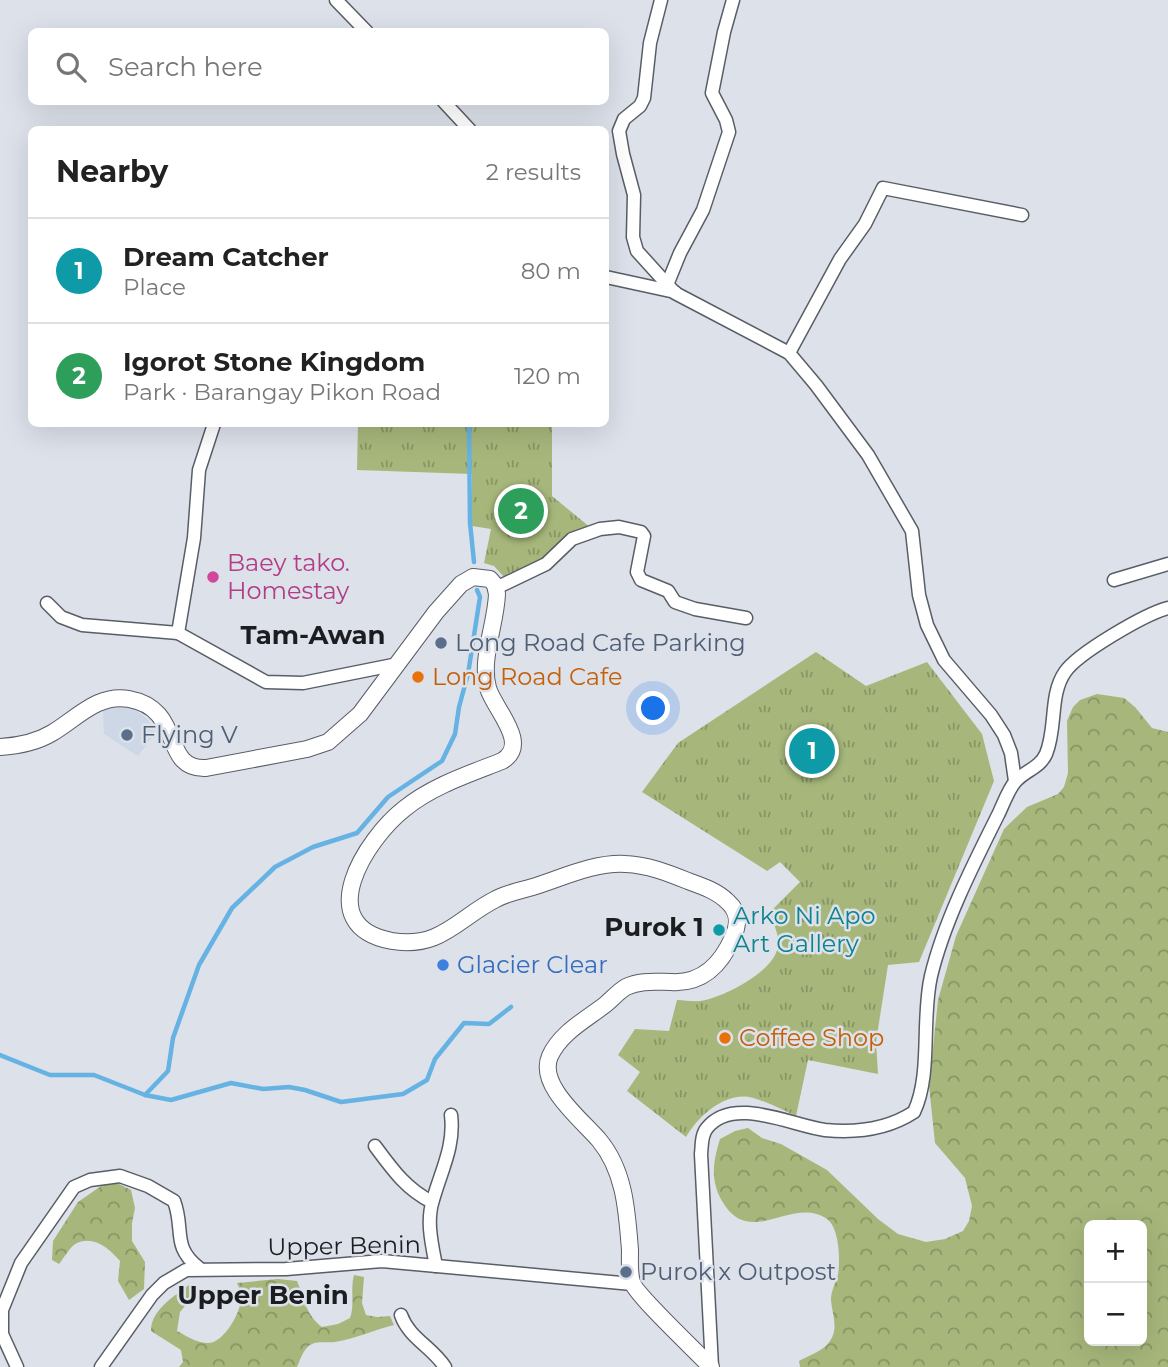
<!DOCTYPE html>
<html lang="en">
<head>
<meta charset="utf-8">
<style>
  :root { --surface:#fff; --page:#f6f6f6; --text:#222; --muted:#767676; --line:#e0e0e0; --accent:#0b8043 }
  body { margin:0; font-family:Montserrat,sans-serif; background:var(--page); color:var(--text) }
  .controls { position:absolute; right:21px; bottom:21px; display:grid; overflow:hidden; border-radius:10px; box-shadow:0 7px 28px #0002 }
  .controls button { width:63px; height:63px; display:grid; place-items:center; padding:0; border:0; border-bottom:2px solid var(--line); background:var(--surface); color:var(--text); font:35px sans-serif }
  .you { position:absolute; left:654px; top:709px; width:24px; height:24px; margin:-18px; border:5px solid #fff; border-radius:50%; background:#1a73e8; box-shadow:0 0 0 10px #1a73e833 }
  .badge { display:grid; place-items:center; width:46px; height:46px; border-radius:50%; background:var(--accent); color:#fff; font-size:23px; font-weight:700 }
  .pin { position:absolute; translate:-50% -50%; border:4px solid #fff; box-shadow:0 2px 7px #0006 }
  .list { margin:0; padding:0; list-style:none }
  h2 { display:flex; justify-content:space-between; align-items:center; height:91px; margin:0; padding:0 28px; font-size:30px }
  h2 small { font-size:23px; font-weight:400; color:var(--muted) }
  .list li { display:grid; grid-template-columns:46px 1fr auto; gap:21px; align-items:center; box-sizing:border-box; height:105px; padding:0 28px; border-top:2px solid var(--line) }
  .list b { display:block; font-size:26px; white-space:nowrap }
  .list p { margin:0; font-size:23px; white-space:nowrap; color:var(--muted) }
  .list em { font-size:23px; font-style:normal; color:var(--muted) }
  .icon { flex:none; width:38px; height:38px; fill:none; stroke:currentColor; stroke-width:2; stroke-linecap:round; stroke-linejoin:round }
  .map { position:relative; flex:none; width:1168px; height:1367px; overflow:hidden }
  .search { position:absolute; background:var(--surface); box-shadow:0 7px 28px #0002; left:28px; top:28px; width:581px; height:77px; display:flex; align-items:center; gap:18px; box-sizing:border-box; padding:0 24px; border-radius:10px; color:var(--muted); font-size:26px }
  .panel { position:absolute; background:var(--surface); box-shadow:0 7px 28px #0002; left:28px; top:126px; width:581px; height:301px; border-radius:10px }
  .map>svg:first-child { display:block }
  .built { fill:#cdd7e6 }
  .forest { fill:url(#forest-crowns); fill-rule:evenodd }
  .park { fill:url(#park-tufts) }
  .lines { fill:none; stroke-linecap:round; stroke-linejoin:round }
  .stream { stroke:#66b2e3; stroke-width:4.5 }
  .minor-casing { stroke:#595d65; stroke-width:15 }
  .major-casing { stroke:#595d65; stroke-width:18 }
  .minor { stroke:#fff; stroke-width:12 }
  .major { stroke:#fff; stroke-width:16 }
  .hotel-dot { fill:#d1479c; stroke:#dce1ea; stroke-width:2.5 }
  .service-dot { fill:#5c6f8a; stroke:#dce1ea; stroke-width:2.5 }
  .food-dot { fill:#e8710a; stroke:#dce1ea; stroke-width:2.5 }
  .culture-dot { fill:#0f9aa8; stroke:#dce1ea; stroke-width:2.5 }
  .shop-dot { fill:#3f7fe0; stroke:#dce1ea; stroke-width:2.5 }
  .labels { text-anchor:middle; stroke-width:5; stroke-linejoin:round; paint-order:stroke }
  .hotel-label { font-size:24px; fill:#b23c85; stroke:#dce1ea; text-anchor:start }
  .service-label { font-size:24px; fill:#4e5e75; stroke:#dce1ea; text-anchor:start }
  .food-label { font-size:24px; fill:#c56008; stroke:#dce1ea; text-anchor:start }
  .culture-label { font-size:24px; fill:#0d838f; stroke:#dce1ea; text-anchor:start }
  .shop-label { font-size:24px; fill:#366cbe; stroke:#dce1ea; text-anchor:start }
  .street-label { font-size:24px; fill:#1b1d20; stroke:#dce1ea }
  .neighbourhood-label { font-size:26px; font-weight:bold; fill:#1b1d20; stroke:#dce1ea }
</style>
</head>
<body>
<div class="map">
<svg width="1168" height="1367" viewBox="0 0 1168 1367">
  <defs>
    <pattern id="forest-crowns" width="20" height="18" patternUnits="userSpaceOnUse" patternTransform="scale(1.75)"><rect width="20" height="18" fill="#a7b77b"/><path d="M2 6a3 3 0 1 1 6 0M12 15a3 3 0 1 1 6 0" fill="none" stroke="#879464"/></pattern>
    <pattern id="park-tufts" width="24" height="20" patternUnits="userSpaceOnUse" patternTransform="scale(1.75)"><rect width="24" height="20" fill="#a7b77b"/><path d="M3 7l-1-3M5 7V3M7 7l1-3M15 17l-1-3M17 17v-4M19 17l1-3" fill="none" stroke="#879464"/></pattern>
  </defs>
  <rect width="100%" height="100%" fill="#dce1ea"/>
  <!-- built -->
  <path class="built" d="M114,707H130L141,714L148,720L155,733L138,756L104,734L103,711Z"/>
  <!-- forest -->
  <g class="forest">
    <path d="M1097,694L1124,698L1135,707L1152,728L1168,732V1367H800L799,1361C808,1356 825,1350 830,1341C839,1328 832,1314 831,1300C831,1292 834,1286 837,1279C841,1265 840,1228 827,1219C792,1195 750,1250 722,1201C710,1180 713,1162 720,1139L735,1131L748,1128L762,1138L781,1144L827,1170L878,1219L898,1234L926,1242L945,1239L963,1231L969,1221L972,1206L965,1178L935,1143L929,1086L938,1000L956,936L1004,829L1027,807L1058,794L1064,787L1068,773L1067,721L1073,707L1080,700ZM1089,1225H1142V1341H1089Z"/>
    <path d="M117,1183L131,1190L135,1208L132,1223V1241L145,1262L144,1289L129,1300L118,1281L120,1261C110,1249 94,1235 77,1243C70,1246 64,1258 59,1264L52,1260L53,1241L78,1202L104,1184Z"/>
    <path d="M354,1275L364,1277L362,1303L366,1315L377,1317L390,1316L394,1325C374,1330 355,1339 335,1342C328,1343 318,1341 312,1344C304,1347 300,1360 297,1367H179L183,1362L181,1350L151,1331C151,1310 173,1297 189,1285L194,1295L180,1312L177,1331C187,1336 198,1344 209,1343C225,1342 244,1308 241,1293C241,1290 238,1286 237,1283L278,1279L297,1281C304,1298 306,1315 322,1327L338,1324L350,1318C355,1304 350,1290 354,1275Z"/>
  </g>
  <!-- park -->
  <g class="park">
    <path d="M358,424H552V496L591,528L540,563L505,578L494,566L484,563L491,529L472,526V474L357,470Z"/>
    <path d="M816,652L866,686L927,662L982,734L994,781L919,962L888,965L876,1042L878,1074L808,1060L796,1116C782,1110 764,1100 749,1097C723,1093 698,1117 686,1137L627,1091L640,1072L618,1055L635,1029L669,1031L677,1000C684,1000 693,1002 700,1001C722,998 771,973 777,950C781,937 774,925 769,913L800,882L780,862L767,871L642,792L678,743Z"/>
  </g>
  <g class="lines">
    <!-- stream -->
    <g class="stream">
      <path d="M469,424L470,523L474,562"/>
      <path d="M0,1055L50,1075H94L145,1095L171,1100L231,1083L263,1089L289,1087L305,1090L341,1102L403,1094L427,1080L435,1059L464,1023L489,1024L511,1007"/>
      <path d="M145,1095L168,1071L173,1038L199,965L232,908L275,867L313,847L357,833L388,797L442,761L455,734L459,707L468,674L480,597L477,590"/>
    </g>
    <defs>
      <g id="minor">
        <path d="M336,0L367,32"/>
        <path d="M661,0L650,43L644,98L640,106L624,119L619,131L623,154L634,195L633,237L637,251L675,293L789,353L816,385L868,455L912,531L919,595L927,625L944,660L991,715L1004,735L1011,753L1015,781"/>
        <path d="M444,102L470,130"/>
        <path d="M606,277L675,292"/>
        <path d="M667,285L680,253L703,210L729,132L726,120L712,93L724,32L733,0"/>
        <path d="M789,353L840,259L865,224L883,188L1022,215"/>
        <path d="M214,424L199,470L194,538L178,633L266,682L303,683L398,664"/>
        <path d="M1114,580L1168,564"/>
        <path d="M496,588L546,564L572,539L600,529L619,527L641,532L644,536L637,572L641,580L668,591L675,602L695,609L746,618"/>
        <path d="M47,603L61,617L82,625L178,633"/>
        <path d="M375,1146C392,1169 406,1189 432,1202"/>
        <path d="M436,1266C432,1245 426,1221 433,1200C441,1171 455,1146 451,1115"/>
        <path d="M401,1315C409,1338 432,1347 445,1367"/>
        <path d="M17,1367L2,1334V1310L21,1263L74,1187L90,1180L120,1176L148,1186L174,1201C185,1230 171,1246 199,1268"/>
        <path d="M101,1367L152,1295L164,1283L186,1270L286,1269L382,1261L632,1284"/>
        <path d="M712,1367L701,1154C702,1146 701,1135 707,1128C733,1095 793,1126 825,1130C856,1133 888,1129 914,1112C932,1074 921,1019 931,976C944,922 973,865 998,815C1003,805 1008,790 1015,782C1025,770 1039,769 1046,754C1057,728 1049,695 1065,672C1078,653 1145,614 1168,608"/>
      </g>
      <path id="major" d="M0,747C17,746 37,742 52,733C76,719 98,693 129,699C185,709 160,770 206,768L307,749L328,742L360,714L436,612L461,584L473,577L490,579L495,585L497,594C496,624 480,659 488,688C494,709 531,744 502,761C469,774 432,786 404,809C366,839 310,926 392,941C441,949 458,918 496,899C509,892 525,890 539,885C566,876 597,862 626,864C648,865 668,873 688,881C702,886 717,891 728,902C739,912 739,924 733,937C721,965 702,984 671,982C656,982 640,980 626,987C619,991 613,998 606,1004C587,1019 561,1032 550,1056C537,1085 582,1120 599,1140C625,1171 627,1212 630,1250C630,1260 629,1273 632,1282C635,1294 698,1353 711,1367"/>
    </defs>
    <!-- minor casing -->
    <use href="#minor" class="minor-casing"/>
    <!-- major casing -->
    <use href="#major" class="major-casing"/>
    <!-- minor -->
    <use href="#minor" class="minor"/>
    <!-- major -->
    <use href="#major" class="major"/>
  </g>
  <!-- markers -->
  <circle class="hotel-dot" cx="213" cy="577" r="7"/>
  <g class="service-dot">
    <circle cx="441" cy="643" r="7"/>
    <circle cx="127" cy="735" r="7"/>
    <circle cx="626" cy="1272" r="7"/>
  </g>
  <g class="food-dot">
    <circle cx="418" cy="677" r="7"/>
    <circle cx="725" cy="1038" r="7"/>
  </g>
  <circle class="culture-dot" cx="719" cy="930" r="7"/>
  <circle class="shop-dot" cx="443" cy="965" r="7"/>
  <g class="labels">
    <!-- hotel labels -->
    <g class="hotel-label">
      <text x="227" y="571">Baey tako.<tspan x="227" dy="28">Homestay</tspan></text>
    </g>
    <!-- service labels -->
    <g class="service-label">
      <text x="455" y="651">Long Road Cafe Parking</text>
      <text x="141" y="743">Flying V</text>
      <text x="640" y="1280">Purok x Outpost</text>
    </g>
    <!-- food labels -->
    <g class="food-label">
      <text x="432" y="685">Long Road Cafe</text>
      <text x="739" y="1046">Coffee Shop</text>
    </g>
    <!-- culture labels -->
    <g class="culture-label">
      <text x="733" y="924">Arko Ni Apo<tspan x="733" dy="28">Art Gallery</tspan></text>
    </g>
    <!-- shop labels -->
    <g class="shop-label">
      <text x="457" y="973">Glacier Clear</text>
    </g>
    <!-- street labels -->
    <g class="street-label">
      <text transform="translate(344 1246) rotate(-1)" y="8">Upper Benin</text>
    </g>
    <!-- neighbourhood labels -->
    <g class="neighbourhood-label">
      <text x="313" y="644">Tam-Awan</text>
      <text x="654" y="936">Purok 1</text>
      <text x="263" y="1304">Upper Benin</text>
    </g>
  </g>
</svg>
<div class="controls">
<button>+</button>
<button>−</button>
</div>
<div class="you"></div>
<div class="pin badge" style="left:812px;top:751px;background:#0f9aa8">1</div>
<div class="pin badge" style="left:521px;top:511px;background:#2e9e5b">2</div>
<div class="search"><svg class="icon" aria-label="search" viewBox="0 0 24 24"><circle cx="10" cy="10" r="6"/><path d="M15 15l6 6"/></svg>Search here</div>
<section class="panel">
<h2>Nearby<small>2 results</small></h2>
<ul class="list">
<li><span class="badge" style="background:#0f9aa8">1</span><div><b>Dream Catcher</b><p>Place</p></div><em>80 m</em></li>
<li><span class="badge" style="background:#2e9e5b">2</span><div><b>Igorot Stone Kingdom</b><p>Park · Barangay Pikon Road</p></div><em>120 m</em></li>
</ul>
</section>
</div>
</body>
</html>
